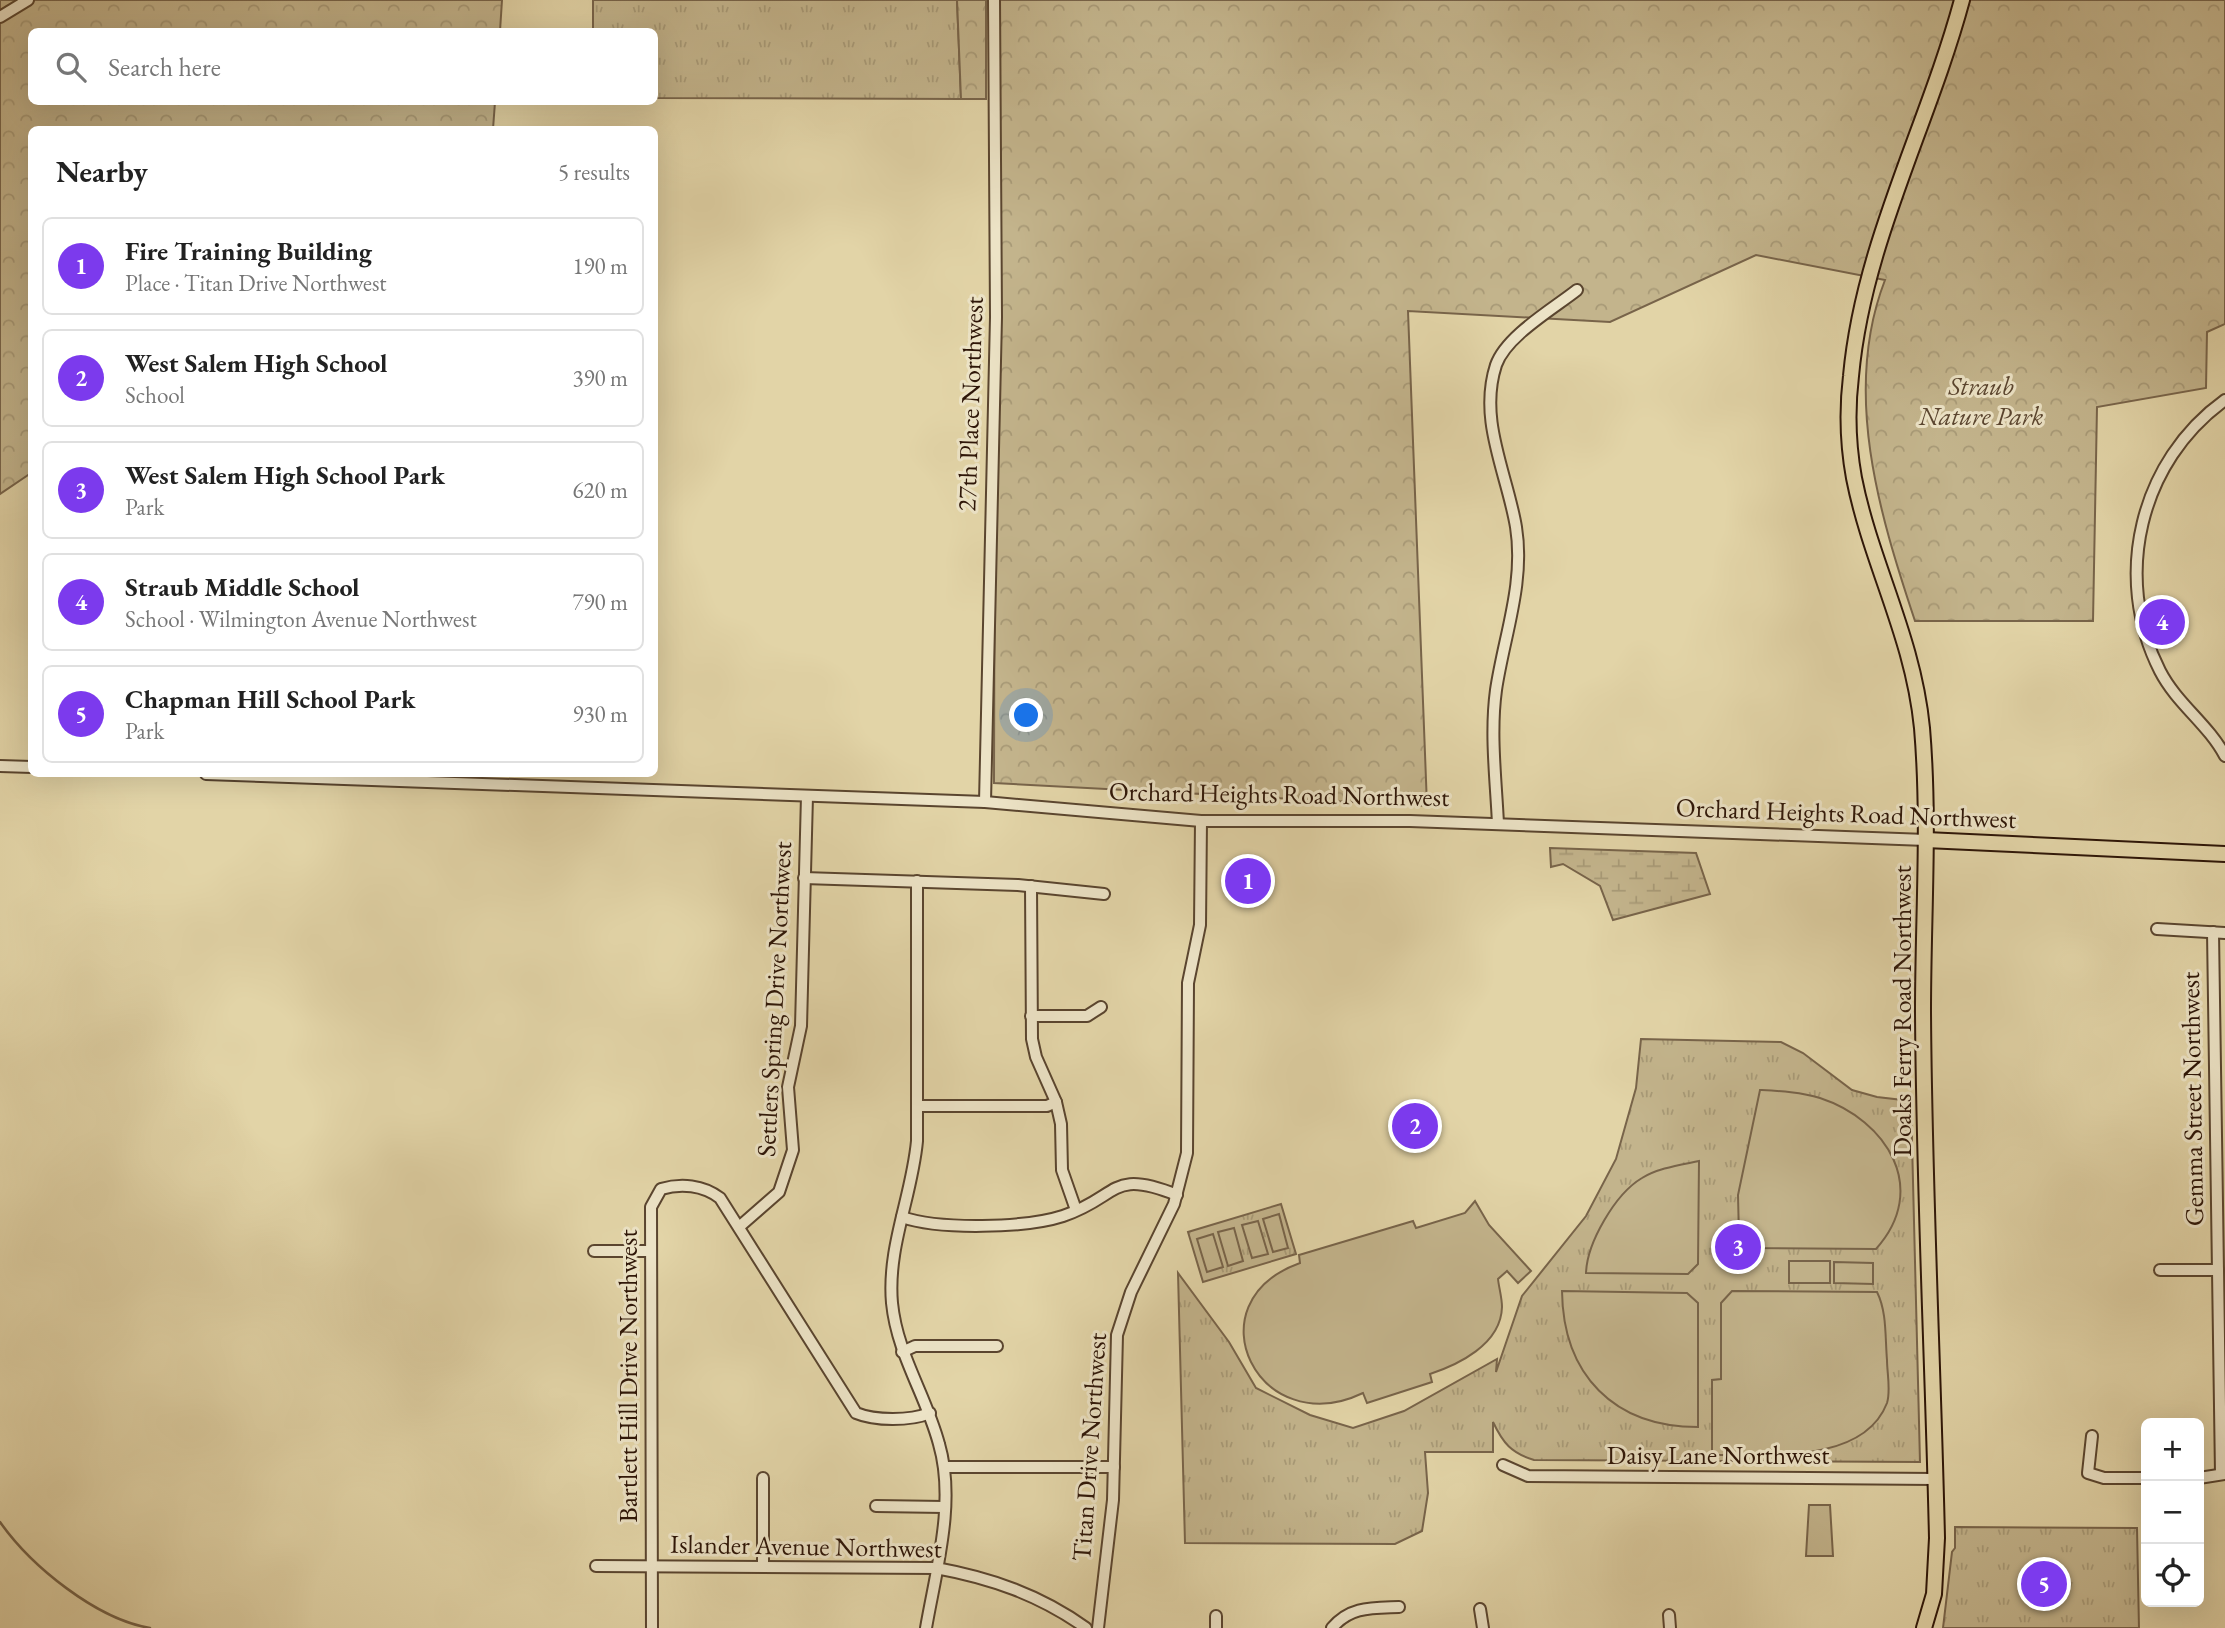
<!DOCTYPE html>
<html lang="en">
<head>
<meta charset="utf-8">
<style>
  :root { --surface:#fff; --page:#f2f2f2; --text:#222; --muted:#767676; --line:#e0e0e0; --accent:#7c3aed }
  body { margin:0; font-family:"EB Garamond",serif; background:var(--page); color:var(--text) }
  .controls { position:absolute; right:21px; bottom:21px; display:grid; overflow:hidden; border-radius:10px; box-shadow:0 7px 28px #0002 }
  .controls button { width:63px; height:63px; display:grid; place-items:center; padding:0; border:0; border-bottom:2px solid var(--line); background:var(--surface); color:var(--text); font:35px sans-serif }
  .you { position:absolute; left:1027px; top:716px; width:24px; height:24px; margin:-18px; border:5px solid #fff; border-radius:50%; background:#1a73e8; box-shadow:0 0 0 10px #1a73e833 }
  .badge { display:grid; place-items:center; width:46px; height:46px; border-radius:50%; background:var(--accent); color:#fff; font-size:23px; font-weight:700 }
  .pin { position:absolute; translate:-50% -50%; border:4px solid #fff; box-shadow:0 2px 7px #0006 }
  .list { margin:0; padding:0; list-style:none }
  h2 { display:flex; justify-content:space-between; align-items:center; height:91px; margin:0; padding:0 28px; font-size:30px }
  h2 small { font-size:23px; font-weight:400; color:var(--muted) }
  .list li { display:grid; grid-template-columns:46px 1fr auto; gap:21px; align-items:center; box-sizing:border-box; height:98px; margin:0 14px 14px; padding:0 14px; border:2px solid var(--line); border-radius:10px }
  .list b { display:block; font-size:26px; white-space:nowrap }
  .list p { margin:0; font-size:23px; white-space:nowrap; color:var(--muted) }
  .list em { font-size:23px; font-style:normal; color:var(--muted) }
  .icon { flex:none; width:38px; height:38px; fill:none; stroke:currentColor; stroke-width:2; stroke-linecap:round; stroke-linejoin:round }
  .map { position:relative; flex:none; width:2225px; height:1628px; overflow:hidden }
  .search { position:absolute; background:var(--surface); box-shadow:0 7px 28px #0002; left:28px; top:28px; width:630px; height:77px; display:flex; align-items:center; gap:18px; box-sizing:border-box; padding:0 24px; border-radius:10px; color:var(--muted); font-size:26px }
  .panel { position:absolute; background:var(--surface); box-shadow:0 7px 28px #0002; left:28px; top:126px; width:630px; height:651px; border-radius:10px }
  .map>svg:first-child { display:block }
  .grass { fill:url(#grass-tufts); stroke:#78644a; stroke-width:2 }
  .forest { fill:url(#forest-crowns); stroke:#78644a; stroke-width:2 }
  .wetland { fill:url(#wetland-marsh); stroke:#78644a; stroke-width:2 }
  .garden { fill:#c3b48c; stroke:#78644a; stroke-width:2 }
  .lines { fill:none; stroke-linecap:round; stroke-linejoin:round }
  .stream { stroke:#746147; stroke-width:2.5 }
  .minor-casing { stroke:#5a452f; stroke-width:14 }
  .major-casing { stroke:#2d1507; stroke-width:18 }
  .minor { stroke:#ece3c6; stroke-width:10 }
  .major { stroke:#e2d4a7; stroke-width:14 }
  .labels { text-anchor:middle; stroke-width:6; stroke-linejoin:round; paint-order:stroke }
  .park-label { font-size:26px; font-style:italic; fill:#5a452f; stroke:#ece3c6 }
  .street-label { font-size:26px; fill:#2d1507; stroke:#ece3c6 }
</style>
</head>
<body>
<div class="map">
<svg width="2225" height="1628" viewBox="0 0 2225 1628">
  <defs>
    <pattern id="grass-tufts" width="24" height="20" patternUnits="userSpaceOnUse" patternTransform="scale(1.75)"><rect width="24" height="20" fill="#c3b48c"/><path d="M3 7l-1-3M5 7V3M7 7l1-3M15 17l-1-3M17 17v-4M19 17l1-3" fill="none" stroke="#a89a77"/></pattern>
    <pattern id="forest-crowns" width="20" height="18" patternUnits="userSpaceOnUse" patternTransform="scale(1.75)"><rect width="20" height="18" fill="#c3b48c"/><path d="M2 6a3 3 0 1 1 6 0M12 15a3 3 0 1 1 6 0" fill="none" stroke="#a89a77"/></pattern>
    <pattern id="wetland-marsh" width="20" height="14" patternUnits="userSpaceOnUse" patternTransform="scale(1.75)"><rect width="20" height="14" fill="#c3b48c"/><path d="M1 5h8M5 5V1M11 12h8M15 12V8" fill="none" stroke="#a89a77"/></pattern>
  </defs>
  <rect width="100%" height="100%" fill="#e2d4a7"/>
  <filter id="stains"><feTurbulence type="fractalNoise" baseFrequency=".00286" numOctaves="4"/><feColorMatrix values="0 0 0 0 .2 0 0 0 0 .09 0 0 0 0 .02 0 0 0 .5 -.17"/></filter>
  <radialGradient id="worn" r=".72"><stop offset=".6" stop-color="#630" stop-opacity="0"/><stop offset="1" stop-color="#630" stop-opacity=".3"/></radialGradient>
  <!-- grass -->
  <g class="grass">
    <path d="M593,0H957L961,99L655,98L654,32H593Z"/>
    <path d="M1641,1039L1781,1042L1803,1053L1852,1090L1877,1097L1911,1101L1920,1462L1534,1460C1511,1453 1503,1443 1493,1422V1452H1425L1428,1493L1422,1531L1395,1544L1185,1543L1178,1273L1229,1342L1256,1388L1310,1415L1353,1428L1404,1411L1497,1359L1496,1372L1522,1296L1586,1216L1616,1159L1636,1088Z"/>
    <path d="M1281,1204L1296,1254L1203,1282L1188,1232Z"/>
    <path d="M1955,1527L2137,1528L2139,1628H1943L1952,1552L1955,1548Z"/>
  </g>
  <!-- forest -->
  <g class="forest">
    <path d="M0,0H502L500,31L32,32V102H495L493,129L32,130L31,473L0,494Z"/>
    <path d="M957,0H986V99H961Z"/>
    <path d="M996,0H2225V324L2207,332L2206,388L2097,407L2093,621H1915C1879,513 1842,391 1885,280L1756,255L1610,322L1408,311L1427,806L994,783Z"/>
  </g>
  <!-- wetland -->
  <path class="wetland" d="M1550,848L1696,853L1710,894L1613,920L1600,886L1563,864L1551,867Z"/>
  <!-- garden -->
  <g class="garden">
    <path d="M1760,1090C1779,1091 1801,1092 1820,1098C1887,1120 1930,1189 1876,1249L1751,1248L1739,1237L1738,1195Z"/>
    <path d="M1699,1161L1698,1264L1688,1274L1586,1273C1587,1243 1615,1194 1642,1178C1658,1168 1680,1165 1699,1161Z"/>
    <path d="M1475,1201L1489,1225L1531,1271L1518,1283L1507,1271L1498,1279C1499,1288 1502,1298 1502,1307C1501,1345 1457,1365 1430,1374L1432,1382L1367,1403L1363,1393C1259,1443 1189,1303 1300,1263L1299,1255L1413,1221L1416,1228L1465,1213Z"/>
    <path d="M1279,1214L1288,1248L1273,1252L1263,1219Z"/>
    <path d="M1258,1221L1268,1254L1252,1258L1242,1225Z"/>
    <path d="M1234,1228L1243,1261L1228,1266L1218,1232Z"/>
    <path d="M1213,1234L1223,1267L1207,1272L1197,1239Z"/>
    <rect x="1789" y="1261" width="41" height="22"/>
    <path d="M1834,1262L1873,1263V1284L1834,1283Z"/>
    <path d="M1562,1291L1687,1293L1698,1303V1427C1614,1427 1563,1375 1562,1291Z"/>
    <path d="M1732,1291L1877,1292C1887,1312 1885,1337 1887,1360C1887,1373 1891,1390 1887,1403C1863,1465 1765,1454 1712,1455V1380L1721,1379V1303Z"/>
    <path d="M1809,1505H1830L1833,1556H1806Z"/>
  </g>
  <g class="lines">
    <!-- stream -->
    <path class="stream" d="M0,1522C31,1566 96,1619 150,1628"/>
    <defs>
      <g id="minor">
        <path d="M0,17L28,0"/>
        <path d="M2225,400C2140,461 2112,577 2160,671C2177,704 2208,724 2225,756"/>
        <path d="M0,766L32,767"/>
        <path d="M206,774L985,802L1201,821H1410L1926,840"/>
        <path d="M985,802L996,317L994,0"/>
        <path d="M1498,824C1496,780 1490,734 1496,690C1504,636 1525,583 1516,527C1507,473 1478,420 1496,365C1506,336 1553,309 1577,290"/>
        <path d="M804,878L1018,885L1104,894"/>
        <path d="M917,881V1141C912,1196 887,1247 892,1303C897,1354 926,1395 939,1444C956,1502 936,1570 926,1628"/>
        <path d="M1031,886L1032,1039L1036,1057L1056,1102L1061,1124L1062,1170L1076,1210"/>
        <path d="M2157,929L2225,933"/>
        <path d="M2213,932L2221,1474"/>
        <path d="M1031,1016H1087L1101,1007"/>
        <path d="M918,1106H1047L1056,1102"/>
        <path d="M902,1217C939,1230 1026,1228 1063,1216C1120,1197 1109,1168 1177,1195"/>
        <path d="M739,1227L779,1192L793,1150L788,1087L801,1026L807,796"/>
        <path d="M594,1251H651"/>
        <path d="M2160,1270H2218"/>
        <path d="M902,1352L915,1346H997"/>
        <path d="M2092,1436L2088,1473L2104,1478H2146"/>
        <path d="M1503,1465L1528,1476L1935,1479"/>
        <path d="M944,1467H1114"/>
        <path d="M763,1478V1566"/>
        <path d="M2199,1478L2225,1474"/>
        <path d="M876,1506L944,1507"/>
        <path d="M596,1566L936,1568C991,1578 1040,1595 1086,1628"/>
        <path d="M1480,1609L1483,1628"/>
        <path d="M1669,1615L1670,1628"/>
        <path d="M652,1628L651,1207L661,1189C681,1183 703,1185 720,1198L856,1413C875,1421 910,1421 930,1413"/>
        <path d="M1098,1628L1113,1500L1117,1335L1131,1292L1174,1204L1187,1153L1188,983L1200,925L1201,821"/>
        <path d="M1216,1628V1616"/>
        <path d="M1332,1628C1350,1606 1373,1608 1399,1607"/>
      </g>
      <g id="major">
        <path d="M1926,840L2225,854"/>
        <path d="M1924,1628L1934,1594L1937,1538C1933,1362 1924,1186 1923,1011C1923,916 1930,822 1922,728C1913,636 1871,564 1854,478C1848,445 1847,409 1851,376C1863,244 1928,126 1962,0"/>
      </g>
    </defs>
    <!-- minor casing -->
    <use href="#minor" class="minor-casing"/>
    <!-- major casing -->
    <use href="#major" class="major-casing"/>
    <!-- minor -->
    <use href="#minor" class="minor"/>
    <!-- major -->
    <use href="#major" class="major"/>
  </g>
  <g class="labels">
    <!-- park labels -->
    <g class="park-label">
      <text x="1981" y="395">Straub<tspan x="1981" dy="30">Nature Park</tspan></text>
    </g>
    <!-- street labels -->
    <g class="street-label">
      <text transform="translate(970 404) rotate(-88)" y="9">27th Place Northwest</text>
      <text transform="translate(1279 794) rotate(1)" y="9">Orchard Heights Road Northwest</text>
      <text transform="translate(1846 813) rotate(2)" y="9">Orchard Heights Road Northwest</text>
      <text transform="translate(774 999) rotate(-87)" y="9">Settlers Spring Drive Northwest</text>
      <text transform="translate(1902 1011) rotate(-90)" y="9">Doaks Ferry Road Northwest</text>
      <text transform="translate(2192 1099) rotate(-91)" y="9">Gemma Street Northwest</text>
      <text transform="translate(628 1376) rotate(-90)" y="9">Bartlett Hill Drive Northwest</text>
      <text transform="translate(1089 1447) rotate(-86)" y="9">Titan Drive Northwest</text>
      <text x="1718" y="1464">Daisy Lane Northwest</text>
      <text transform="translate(806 1546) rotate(1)" y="9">Islander Avenue Northwest</text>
    </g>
  </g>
  <rect width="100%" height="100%" filter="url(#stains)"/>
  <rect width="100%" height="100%" fill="url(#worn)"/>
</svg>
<div class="controls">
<button>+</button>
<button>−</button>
<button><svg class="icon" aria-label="locate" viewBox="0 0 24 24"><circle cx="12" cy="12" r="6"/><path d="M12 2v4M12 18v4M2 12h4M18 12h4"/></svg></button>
</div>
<div class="you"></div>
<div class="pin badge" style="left:1248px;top:881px">1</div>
<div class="pin badge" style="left:1415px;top:1126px">2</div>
<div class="pin badge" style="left:1738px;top:1247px">3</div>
<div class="pin badge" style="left:2162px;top:622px">4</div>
<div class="pin badge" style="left:2044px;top:1584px">5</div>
<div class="search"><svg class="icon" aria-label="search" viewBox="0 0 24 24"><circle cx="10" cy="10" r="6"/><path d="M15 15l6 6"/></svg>Search here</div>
<section class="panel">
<h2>Nearby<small>5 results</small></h2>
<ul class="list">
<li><span class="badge">1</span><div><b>Fire Training Building</b><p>Place · Titan Drive Northwest</p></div><em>190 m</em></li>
<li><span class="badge">2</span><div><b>West Salem High School</b><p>School</p></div><em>390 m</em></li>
<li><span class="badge">3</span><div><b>West Salem High School Park</b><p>Park</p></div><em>620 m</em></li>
<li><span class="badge">4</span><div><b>Straub Middle School</b><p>School · Wilmington Avenue Northwest</p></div><em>790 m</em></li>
<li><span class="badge">5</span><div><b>Chapman Hill School Park</b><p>Park</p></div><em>930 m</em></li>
</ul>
</section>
</div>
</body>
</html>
